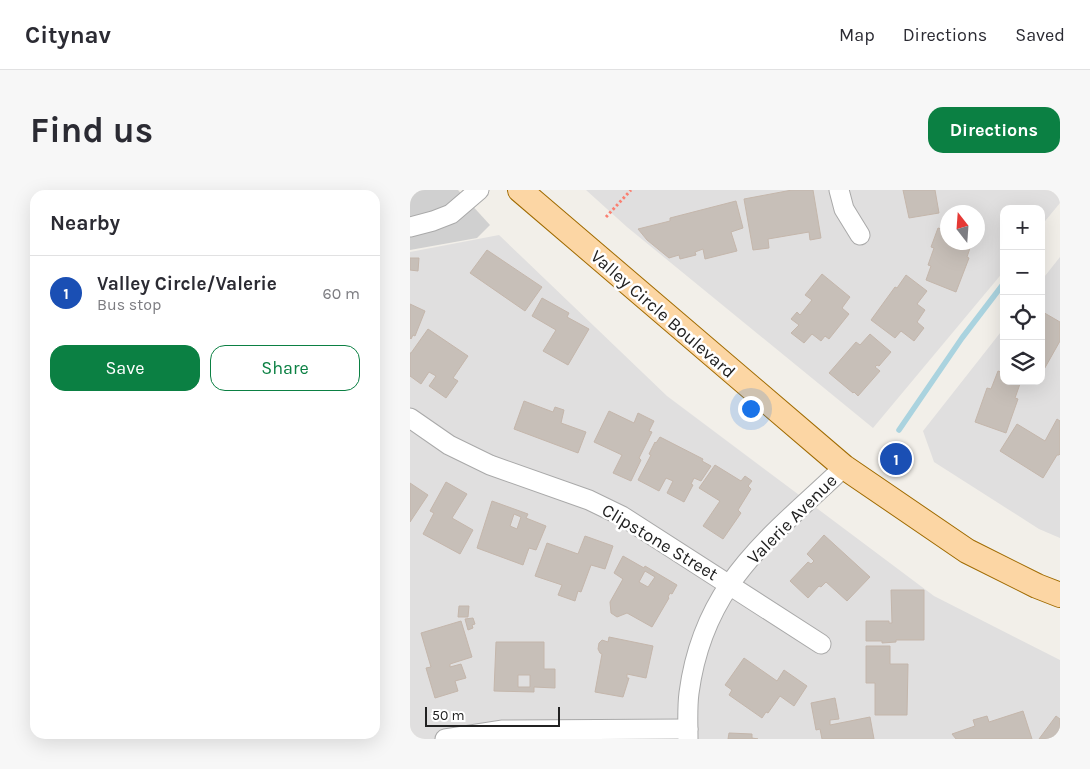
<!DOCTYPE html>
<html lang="en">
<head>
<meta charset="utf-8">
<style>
  :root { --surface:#fff; --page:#f7f7f7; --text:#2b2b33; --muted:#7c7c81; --line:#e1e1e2; --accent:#0b8043 }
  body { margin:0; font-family:Karla,sans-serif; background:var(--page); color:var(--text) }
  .controls { position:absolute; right:15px; top:15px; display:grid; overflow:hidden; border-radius:10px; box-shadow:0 5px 20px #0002 }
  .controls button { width:45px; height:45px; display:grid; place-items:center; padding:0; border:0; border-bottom:1px solid var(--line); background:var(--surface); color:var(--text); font:25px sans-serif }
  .compass { position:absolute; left:530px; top:15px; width:45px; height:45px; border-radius:50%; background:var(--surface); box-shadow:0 5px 20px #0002; rotate:343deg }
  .scale { position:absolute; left:15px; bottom:12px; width:135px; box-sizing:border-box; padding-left:5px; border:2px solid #222; border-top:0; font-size:14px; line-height:18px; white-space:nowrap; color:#222; -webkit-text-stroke:4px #fff; paint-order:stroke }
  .you { position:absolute; left:340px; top:218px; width:18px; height:18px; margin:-12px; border:4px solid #fff; border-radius:50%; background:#1a73e8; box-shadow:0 0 0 8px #1a73e833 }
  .badge { display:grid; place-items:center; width:32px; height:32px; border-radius:50%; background:var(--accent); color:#fff; font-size:16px; font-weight:700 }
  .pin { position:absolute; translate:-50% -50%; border:2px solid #fff; box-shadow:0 1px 5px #0006 }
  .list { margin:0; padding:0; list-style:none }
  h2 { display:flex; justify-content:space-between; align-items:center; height:65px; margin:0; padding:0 20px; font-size:21px }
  h2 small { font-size:16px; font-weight:400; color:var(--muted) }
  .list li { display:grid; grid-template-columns:32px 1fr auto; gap:15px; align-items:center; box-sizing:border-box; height:75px; padding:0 20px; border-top:1px solid var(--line) }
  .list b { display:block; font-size:19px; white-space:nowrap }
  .list p { margin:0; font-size:16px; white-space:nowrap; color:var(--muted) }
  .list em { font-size:16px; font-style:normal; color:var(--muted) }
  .actions { display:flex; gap:10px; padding:15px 20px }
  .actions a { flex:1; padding:11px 0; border:1px solid var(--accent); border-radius:15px; text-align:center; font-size:18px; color:var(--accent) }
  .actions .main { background:var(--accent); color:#fff }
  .icon { flex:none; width:28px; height:28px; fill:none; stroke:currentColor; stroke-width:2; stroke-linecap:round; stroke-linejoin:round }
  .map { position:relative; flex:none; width:650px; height:549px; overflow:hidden; border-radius:15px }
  header { display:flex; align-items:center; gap:30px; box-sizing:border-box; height:70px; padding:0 25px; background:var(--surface); border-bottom:1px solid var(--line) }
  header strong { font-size:24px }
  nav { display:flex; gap:28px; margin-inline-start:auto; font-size:18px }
  .intro { display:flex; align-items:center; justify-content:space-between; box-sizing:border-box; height:120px; padding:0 30px }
  h1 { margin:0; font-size:35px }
  .button { padding:12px 22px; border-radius:15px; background:var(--accent); color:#fff; font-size:18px; font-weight:700 }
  main { display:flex; gap:30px; padding:0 30px }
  aside { flex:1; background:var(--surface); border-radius:15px; box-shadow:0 5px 20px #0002 }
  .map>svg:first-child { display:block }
  .residential { fill:#e0dfdf; fill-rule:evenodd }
  .religious { fill:#d0d0d0 }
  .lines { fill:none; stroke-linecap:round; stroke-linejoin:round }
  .stream { stroke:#aad3df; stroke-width:5.5 }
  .building { fill:#c7bfb8; stroke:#c4b6ab; fill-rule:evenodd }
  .minor-casing { stroke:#a9a9a9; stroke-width:21 }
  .major-casing { stroke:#a06b00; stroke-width:26 }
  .path { stroke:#fa8072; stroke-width:3; stroke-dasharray:2.5 2.5; stroke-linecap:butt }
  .minor { stroke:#fff; stroke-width:19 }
  .major { stroke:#fcd6a4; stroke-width:24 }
  .labels { text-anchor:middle; stroke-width:5; stroke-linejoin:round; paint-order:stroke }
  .street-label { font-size:18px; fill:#222; stroke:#fff }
</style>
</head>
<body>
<header>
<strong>Citynav</strong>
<nav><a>Map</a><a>Directions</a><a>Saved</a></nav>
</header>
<div class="intro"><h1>Find us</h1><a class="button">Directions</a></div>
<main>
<aside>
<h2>Nearby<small></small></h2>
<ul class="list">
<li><span class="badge" style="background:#1a4fb4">1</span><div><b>Valley Circle/Valerie</b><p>Bus stop</p></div><em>60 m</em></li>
</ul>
<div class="actions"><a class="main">Save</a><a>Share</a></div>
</aside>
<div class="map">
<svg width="650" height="549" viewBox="0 0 650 549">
  <rect width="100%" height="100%" fill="#f2efe9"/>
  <!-- residential -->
  <g class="residential">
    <path d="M176,0H650V13L631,36V19H594V81L463,238L217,37ZM538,22H568V52H538Z"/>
    <path d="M89,45L257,206L524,406L650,470V549H0V62Z"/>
    <path d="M650,67V348L629,339L524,272L513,241L594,138V191H631V91Z"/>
  </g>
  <!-- religious -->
  <path class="religious" d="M0,0H48L80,35L67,48L0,60Z"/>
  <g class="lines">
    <!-- stream -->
    <path class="stream" d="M489,240L552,148L594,93"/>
  </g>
  <!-- building -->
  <g class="building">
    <path d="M382,0H403L411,48L400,50L399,42L358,49L359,58L343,60L334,9Z"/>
    <path d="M493,0H525L529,23L499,28Z"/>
    <path d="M326,11L333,38L321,42L327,61L295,69L293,59L285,62L286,65L270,69L269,65L259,68L237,50L228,39L260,31V28Z"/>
    <path d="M528,38L538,41V52H548L560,58L557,67L559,68L546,102L516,90L521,76L518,75L524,58L521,57Z"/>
    <path d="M77,60L132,97L115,121L60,83Z"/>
    <path d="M0,68H9L8,81L0,80Z"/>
    <path d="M412,84L440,107L432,118L439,124L419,149L415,146L411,151L402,144L394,153L381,143L389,135L381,129L387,122L390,125L402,110L395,105Z"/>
    <path d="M496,85L517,101L507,114L515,120L507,132L514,138L504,151L491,141L485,148L461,130L485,97L487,98Z"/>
    <path d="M132,108L159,123L157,127L179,139L158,175L133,161L146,140L122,126Z"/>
    <path d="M0,114L15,121L5,146L3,145L1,149L0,148Z"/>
    <path d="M631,121L650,132V151L632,183Z"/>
    <path d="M18,139L58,166L43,188L48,191L36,208L19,196L26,186L19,182L11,194L0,186V163H1Z"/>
    <path d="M460,144L481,162L469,176L467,175L465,177L470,181L448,206L444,202L443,203L419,183L446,152L450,155Z"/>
    <path d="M588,181L594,183V191H611L605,208L608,209L596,243L565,232L577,198L581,199Z"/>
    <path d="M114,211L143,222L145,217L154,220L151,233L176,242L168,263L104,239Z"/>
    <path d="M199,221L224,233L228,223L244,231L239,241L242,242L229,268L231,270L221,291L203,283L212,265L184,252Z"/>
    <path d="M647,229L650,231V264L649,265H647L633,288L590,261L607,234L635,251Z"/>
    <path d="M250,247L293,269L292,271L301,276L291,291L284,288L281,294L283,295L274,312L257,303L263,291L256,288L249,301L228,290L241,265L239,264L245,252L246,253Z"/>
    <path d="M305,275L331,291L335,286L342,291L338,296L341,299L328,320L331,323L313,349L293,336L310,311L289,298Z"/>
    <path d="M36,292L57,304L42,328L63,340L50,364L13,344L24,323L20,321Z"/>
    <path d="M0,293L18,305L0,332Z"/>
    <path d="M82,311L118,324L116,328L136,336L126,360L119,358L113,375L67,358ZM104,324L111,327L107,339L100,336Z"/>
    <path d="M414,345L460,387L437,411L416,392L411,397L409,396L398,408L380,391L398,372L401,374L404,371L397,364Z"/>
    <path d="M175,346L203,356L195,379L181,375L171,402L168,401L165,411L148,405L152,395L125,386L137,353L168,364Z"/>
    <path d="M213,366L234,378L235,376L267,395L262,404L260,403L258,407L259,408L242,437L217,423L207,427L201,423L200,412L213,389L204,383ZM235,381L245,387L238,397L229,392Z"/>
    <path d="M481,400H514V450H486V452L472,453V451H456V431H479V433H482Z"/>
    <path d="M49,416H59L58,427H48Z"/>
    <path d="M63,428L65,434L62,435L63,438L58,440L55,429Z"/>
    <path d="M51,431L62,467L40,474V477L51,474L56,488L45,491L48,501L25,508L16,478L21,477L11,443Z"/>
    <path d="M199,447L243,456L236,488L217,484V488H219L213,507L185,502L192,464L190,463L188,459L189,453L192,450L198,452Z"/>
    <path d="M86,452H134V479H145V498L124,497V502L84,501ZM108,485H120V497H108Z"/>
    <path d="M456,456H480V474H498L497,525H465V493H456Z"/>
    <path d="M334,468L367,491L374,480L397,496L384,516L370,506L358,523L356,522L352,528L319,505L322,500L315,495Z"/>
    <path d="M425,508L429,529L420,530V535L460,527L464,549H412L410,539L406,540L401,513Z"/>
    <path d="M613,521L622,549H546L542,544L565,536L563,530L577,526L579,532Z"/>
    <path d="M646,526L650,529V549H629Z"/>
    <path d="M319,543L342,544V548L348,549H318Z"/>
  </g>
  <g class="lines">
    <defs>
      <g id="minor">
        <path d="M429,0L434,19L450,45"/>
        <path d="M0,37L23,31L41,24L69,0"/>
        <path d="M0,228L39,255L80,275L179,310L212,326L411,454"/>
        <path d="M35,549L93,540L278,539"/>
        <path d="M278,549C278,534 277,518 279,503C284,465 298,426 320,394C351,349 395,315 434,277"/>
      </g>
      <path id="major" d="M110,0L434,277L557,361L627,396L650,405"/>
    </defs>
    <!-- minor casing -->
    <use href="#minor" class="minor-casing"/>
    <!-- major casing -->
    <use href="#major" class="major-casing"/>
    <!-- path -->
    <path class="path" d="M196,27L221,0"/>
    <!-- minor -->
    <use href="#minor" class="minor"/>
    <!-- major -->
    <use href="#major" class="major"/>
  </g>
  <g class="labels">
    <!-- street labels -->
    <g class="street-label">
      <text transform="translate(253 124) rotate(41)" y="6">Valley Circle Boulevard</text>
      <text transform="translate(382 329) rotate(-45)" y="6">Valerie Avenue</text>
      <text transform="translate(250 352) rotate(31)" y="6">Clipstone Street</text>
    </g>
  </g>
</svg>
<div class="controls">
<button>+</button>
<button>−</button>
<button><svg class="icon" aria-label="locate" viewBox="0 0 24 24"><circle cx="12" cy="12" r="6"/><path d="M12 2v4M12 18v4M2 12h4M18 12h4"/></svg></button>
<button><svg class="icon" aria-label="layers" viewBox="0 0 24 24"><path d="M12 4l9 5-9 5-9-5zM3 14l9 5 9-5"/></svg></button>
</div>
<svg class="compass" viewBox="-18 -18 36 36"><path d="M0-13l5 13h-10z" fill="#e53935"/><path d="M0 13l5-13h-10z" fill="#7c7c81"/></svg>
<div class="scale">50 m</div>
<div class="you"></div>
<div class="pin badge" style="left:486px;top:269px;background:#1a4fb4">1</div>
</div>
</main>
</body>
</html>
